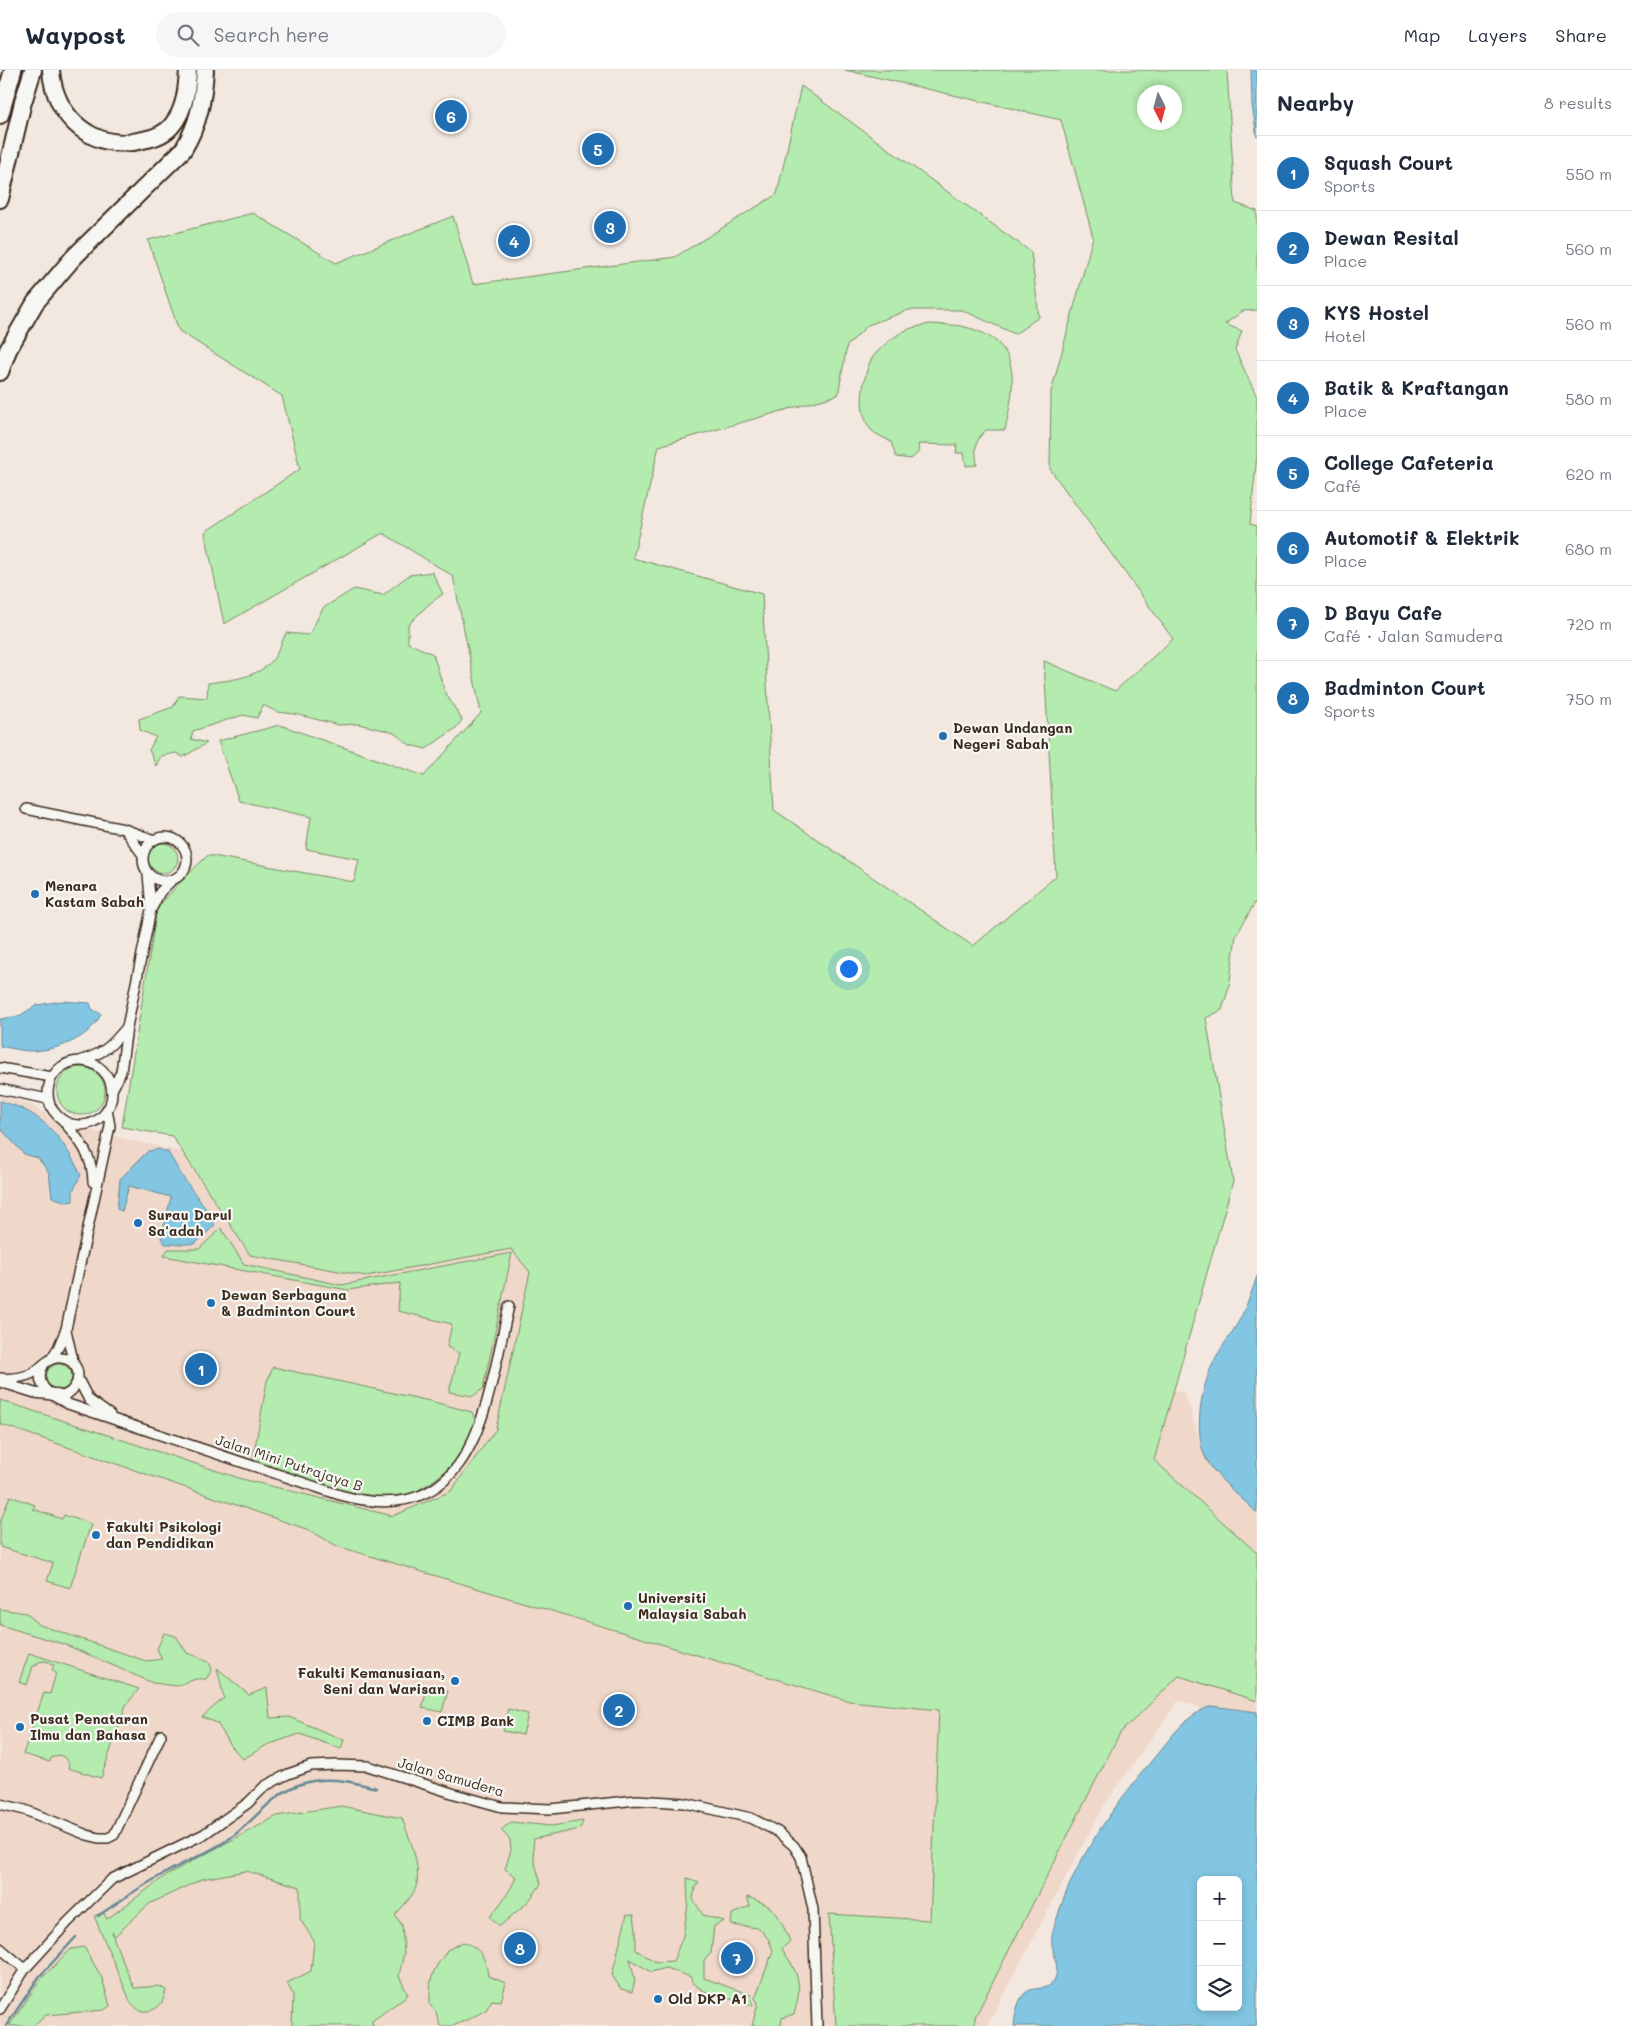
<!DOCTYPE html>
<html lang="en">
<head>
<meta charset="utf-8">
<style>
  :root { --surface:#fff; --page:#f6f6f7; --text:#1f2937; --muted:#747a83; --line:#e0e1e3; --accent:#1f6fb2 }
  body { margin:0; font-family:Mali,sans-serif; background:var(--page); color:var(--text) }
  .controls { position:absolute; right:15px; bottom:15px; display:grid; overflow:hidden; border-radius:8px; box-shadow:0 2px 8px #0003 }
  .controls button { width:45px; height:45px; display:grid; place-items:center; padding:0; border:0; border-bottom:1px solid var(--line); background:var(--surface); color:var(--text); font:25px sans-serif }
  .compass { position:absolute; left:1137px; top:15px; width:45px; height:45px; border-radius:50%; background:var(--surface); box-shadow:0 2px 8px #0003; rotate:174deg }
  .you { position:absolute; left:848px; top:898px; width:18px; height:18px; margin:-12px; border:4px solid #fff; border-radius:50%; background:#1a73e8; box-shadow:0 0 0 8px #1a73e833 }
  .badge { display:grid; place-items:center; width:32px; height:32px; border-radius:50%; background:var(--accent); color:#fff; font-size:16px; font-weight:700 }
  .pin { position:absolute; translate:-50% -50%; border:2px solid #fff; box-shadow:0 1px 5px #0006 }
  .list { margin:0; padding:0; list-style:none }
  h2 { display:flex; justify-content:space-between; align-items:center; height:65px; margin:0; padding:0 20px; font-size:21px }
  h2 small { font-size:16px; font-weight:400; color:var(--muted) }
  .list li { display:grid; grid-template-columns:32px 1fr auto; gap:15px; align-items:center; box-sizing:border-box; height:75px; padding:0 20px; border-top:1px solid var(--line) }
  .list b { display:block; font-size:19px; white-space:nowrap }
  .list p { margin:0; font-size:16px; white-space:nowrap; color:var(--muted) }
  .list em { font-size:16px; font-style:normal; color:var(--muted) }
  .icon { flex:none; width:28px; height:28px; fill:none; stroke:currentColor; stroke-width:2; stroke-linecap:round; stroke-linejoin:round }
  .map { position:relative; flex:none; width:1257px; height:1956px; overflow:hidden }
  header { display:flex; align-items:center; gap:30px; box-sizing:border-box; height:70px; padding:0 25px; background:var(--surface); border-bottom:1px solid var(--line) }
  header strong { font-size:24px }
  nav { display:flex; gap:28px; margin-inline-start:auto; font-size:18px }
  .search { width:350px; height:45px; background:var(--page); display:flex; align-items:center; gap:12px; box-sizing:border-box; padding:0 18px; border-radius:28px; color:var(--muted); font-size:19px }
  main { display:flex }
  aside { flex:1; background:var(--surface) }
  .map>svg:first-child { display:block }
  .built { fill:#efd8ca }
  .green { fill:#b4ebae; stroke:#788a66; fill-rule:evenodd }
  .water { fill:#82c6e3; stroke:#668894; fill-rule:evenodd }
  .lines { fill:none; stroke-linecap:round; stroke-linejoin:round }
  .stream { stroke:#668894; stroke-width:2.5 }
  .street-casing { stroke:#3b2a1e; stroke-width:12 }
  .highway-casing { stroke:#3b2a1e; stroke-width:20 }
  .street { stroke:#f6f6f2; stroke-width:9 }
  .highway { stroke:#f6f6f2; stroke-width:16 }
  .poi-dot { fill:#1f6fb2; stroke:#f6f6f2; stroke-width:2 }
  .labels { text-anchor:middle; stroke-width:4.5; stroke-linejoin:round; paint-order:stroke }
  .poi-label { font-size:14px; font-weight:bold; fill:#3b2a1e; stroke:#f6f6f2; text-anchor:start }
  .street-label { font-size:14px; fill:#3b2a1e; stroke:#f6f6f2 }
</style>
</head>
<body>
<header>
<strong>Waypost</strong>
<div class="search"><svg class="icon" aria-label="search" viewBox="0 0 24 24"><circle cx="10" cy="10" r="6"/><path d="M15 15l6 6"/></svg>Search here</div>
<nav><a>Map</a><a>Layers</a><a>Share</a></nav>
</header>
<main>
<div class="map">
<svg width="1257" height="1956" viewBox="0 0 1257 1956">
  <rect width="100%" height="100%" fill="#f3e8e0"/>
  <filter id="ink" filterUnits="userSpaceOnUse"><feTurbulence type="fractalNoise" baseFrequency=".02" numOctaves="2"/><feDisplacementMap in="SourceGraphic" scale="10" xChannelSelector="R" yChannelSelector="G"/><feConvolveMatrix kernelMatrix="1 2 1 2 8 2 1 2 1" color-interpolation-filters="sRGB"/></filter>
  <g filter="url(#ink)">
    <!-- built -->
    <path class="built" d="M0,1026L29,1034L45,1043L52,1051L1185,1323L1202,1378L1238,1424L1257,1443V1642L1221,1637L1203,1639L1179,1630L1104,1735L987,1956H0Z"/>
    <!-- green -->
    <g class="green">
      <path d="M845,0H1227L1235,133L1257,141V240L1243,241L1225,254L1242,261L1235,280L1257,327V385L1250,454L1257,456V829L1236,866L1229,917L1222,940L1206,948L1233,1111L1154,1390L1257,1483V1631L1179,1606L1120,1663L975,1947V1956H836L829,1844L930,1850L939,1640L849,1631L337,1476L309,1460L0,1354V1330L242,1409L393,1446L451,1421L496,1359L530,1202L511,1179L366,1206L250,1185L172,1066L122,1057L157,838L182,810L208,785L354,812L359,789L306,779L311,747L239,731L218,671L280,655L424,706L481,643L453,506L383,463L224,554L205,462L300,399L282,326L179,261L148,170L253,143L336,193L453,146L473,214L675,187L777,124L801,16L1031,182L1039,247L1015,264L962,240H909L868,255L847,276L838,325L659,376L633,488L762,524L774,740L973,876L1056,806L1044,591L1115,621L1173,569L1050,399L1051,322L1093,167L1061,50ZM1144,22H1174V52H1144Z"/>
      <path d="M930,254C941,255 954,254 965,257C1024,271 1015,315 1005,360H986C974,371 975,379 977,395L966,396L964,383H956L957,375L918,374L919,382L911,389L896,387L891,372C885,368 876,365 871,360C857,343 862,311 870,292C874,282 894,266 904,261C912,257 922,256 930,254Z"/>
      <path d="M432,502L443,524L429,534L408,555V573L433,584L445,622L462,650L456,658L426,679L410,675L394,663L384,660L358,654L339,655L295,644L277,642L263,635L257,648L243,645L193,661L191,669L207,673L183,687L176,683L161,686L156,696L149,680L156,667L140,660L139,649L173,637L179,626L207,628L208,613C230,610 260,608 274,588C279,580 282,571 286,563L309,565L323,538L354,519L383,525L409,505Z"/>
      <circle cx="163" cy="788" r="15"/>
      <circle cx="81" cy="1021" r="24"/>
      <path d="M221,1158L244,1194L341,1215L512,1183L483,1319L473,1326L449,1322L459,1283L447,1277L452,1254L398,1241L400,1213L348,1220L164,1186L168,1179H199Z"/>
      <circle cx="59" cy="1307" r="13"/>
      <path d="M273,1297L430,1331L472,1342L476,1352C469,1365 463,1382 453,1393C439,1409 413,1427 391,1429C356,1434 293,1406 258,1395L253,1388L267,1311Z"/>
      <path d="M10,1426L35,1435L33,1439L62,1449L64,1445L91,1454L70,1518L47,1511L53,1493L0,1477V1452Z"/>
      <path d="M0,1539L26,1543L40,1555L146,1591L162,1589L157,1579L164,1563L176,1566L187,1583L209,1591L212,1600L206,1609H196L176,1616L153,1613L66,1575L0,1555Z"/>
      <path d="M29,1583L139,1619L126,1635L101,1708L68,1698L69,1694L65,1688L59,1685L51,1688L50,1692L23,1684L44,1623L50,1624L56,1603L52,1600L54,1595L46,1591L38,1592L36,1596H33L27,1615L19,1612Z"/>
      <path d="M217,1598L249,1625L267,1618L270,1648L289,1647L344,1670L341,1679L300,1664L267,1675L243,1689L232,1677L217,1653L202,1647L224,1628Z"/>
      <path d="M428,1616L448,1621L442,1642L422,1638Z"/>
      <path d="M508,1639L528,1644L523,1665L503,1661Z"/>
      <path d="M341,1736L402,1748C409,1768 420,1791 417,1813C415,1825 403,1836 395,1845L402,1855L404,1882L399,1906L408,1925L372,1951L373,1956H292L293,1925L287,1913L311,1901L314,1871L300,1849V1817L246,1801L202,1809L149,1834L115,1866L112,1862L116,1875L134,1918L159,1916L166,1920C163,1936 156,1942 140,1941L131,1933L94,1846L103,1842L107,1849L168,1804L277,1746Z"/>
      <path d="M583,1751L580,1759L534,1769C531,1784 537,1800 541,1814L529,1831L500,1856L490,1847C499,1835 511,1821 516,1807L505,1799L511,1780L510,1770L501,1760L511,1752L551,1756Z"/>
      <path d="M687,1808L699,1812L695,1817L693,1829L703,1845L724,1851L714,1856L711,1883L704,1891V1908L751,1925L753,1936L704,1921L692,1913L691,1907L666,1898L651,1902L630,1889L635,1910L632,1922L621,1919L612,1905L627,1844L634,1845L636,1860V1880L656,1892L673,1891L683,1866L688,1834Z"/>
      <path d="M747,1827C778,1837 777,1843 790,1871L782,1879C799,1904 803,1914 794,1944L782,1948L781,1956H752L758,1933L755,1928L773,1881L769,1870L759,1858L731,1855L732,1844L750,1836Z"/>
      <path d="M463,1872C481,1877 486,1889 488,1906L506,1913L501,1931L492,1930L486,1940L471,1948L453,1956H440L436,1942L430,1935C430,1922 429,1909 436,1897C439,1891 444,1887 447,1880Z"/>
      <path d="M84,1877L102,1908L110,1936L104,1940L46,1945L34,1956H9L41,1909L71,1879Z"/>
    </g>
    <!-- water -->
    <g class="water">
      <path d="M1251,0H1257V67L1252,35Z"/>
      <path d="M62,931L90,933L92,939L101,944C89,970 56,981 28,981C19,980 9,978 0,976V949L19,946L37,935Z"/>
      <path d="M0,1031C43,1042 62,1067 81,1105L73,1121V1131L67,1132L52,1127L49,1103L38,1088L24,1084L0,1058Z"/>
      <path d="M158,1079L168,1082L182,1106L214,1150V1156L195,1174H165L161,1168L171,1127L129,1116L122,1141L117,1139L120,1109L148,1081Z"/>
      <path d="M1257,1206V1443C1242,1428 1220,1411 1209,1394C1191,1366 1201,1315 1216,1287C1224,1273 1235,1260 1242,1245C1248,1232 1253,1219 1257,1206Z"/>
      <path d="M1212,1636L1257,1642V1956H1014C1015,1946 1017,1932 1024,1924C1032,1915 1048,1922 1054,1911C1060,1899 1054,1886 1052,1874C1051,1865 1054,1856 1057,1848C1076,1786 1117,1732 1158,1683C1173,1665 1188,1643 1212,1636ZM1201,1810H1238V1937H1201Z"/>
    </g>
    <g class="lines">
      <!-- stream -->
      <g class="stream">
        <path d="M98,1846C121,1830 144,1814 169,1801C189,1790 210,1782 229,1769C254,1752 272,1723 301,1714C328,1705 351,1712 376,1718"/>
        <path d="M6,1956L39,1907L76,1867"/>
      </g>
      <defs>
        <g id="street">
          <path d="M26,739L124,759L154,770"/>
          <path d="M125,760L143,785"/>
          <circle cx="165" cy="789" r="22"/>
          <path d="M148,804L151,839"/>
          <path d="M82,990C105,983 112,975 127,957"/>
          <circle cx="80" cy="1023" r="32"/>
          <path d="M0,998L52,1007"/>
          <path d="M0,1019L48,1029"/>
          <path d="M112,1020L121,1002L127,957L151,840L160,822L171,811"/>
          <path d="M64,1052C80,1070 93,1087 93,1112"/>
          <path d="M66,1260L74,1295"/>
          <path d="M51,1289L58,1278L66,1259L110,1056L107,1039"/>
          <path d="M0,1308C10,1309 21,1308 31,1304C41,1299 48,1286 61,1288C84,1290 83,1320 62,1326L48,1322C39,1314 38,1305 44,1294"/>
          <path d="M78,1309L89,1330L110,1345"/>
          <path d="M0,1312L35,1323L52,1325L68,1334L340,1425C477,1463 486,1333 509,1236"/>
          <path d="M0,1734L25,1740L87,1765L99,1768H108L114,1765L161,1665"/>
          <path d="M0,1878L25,1899"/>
          <path d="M0,1939L25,1899L68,1852L112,1809L204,1764L248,1733L265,1716L288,1704L311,1696L336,1695L368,1696L455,1724L502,1737L551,1739L637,1730L685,1733L751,1748L778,1762L794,1776L801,1787L813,1839L817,1956"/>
        </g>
        <g id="highway">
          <path d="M51,0C54,48 95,83 143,70C154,68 166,64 173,54C185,39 187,19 188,0"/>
          <path d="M0,45L13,0"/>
          <path d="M0,129L23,32L33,0"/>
          <path d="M0,302L8,280L35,233L73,188L183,80C199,53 203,31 205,0"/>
        </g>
      </defs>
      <!-- street casing -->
      <use href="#street" class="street-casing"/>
      <!-- highway casing -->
      <use href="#highway" class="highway-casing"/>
      <!-- street -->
      <use href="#street" class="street"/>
      <!-- highway -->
      <use href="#highway" class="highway"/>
    </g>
  </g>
  <!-- markers -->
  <g class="poi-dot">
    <circle cx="943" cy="666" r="5"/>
    <circle cx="35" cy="824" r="5"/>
    <circle cx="138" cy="1153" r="5"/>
    <circle cx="211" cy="1233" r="5"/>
    <circle cx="96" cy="1465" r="5"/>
    <circle cx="628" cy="1536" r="5"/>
    <circle cx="455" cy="1611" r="5"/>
    <circle cx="427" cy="1651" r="5"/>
    <circle cx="20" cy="1657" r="5"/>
    <circle cx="658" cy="1929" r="5"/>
  </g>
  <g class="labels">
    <!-- poi labels -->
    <g class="poi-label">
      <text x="953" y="663">Dewan Undangan<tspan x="953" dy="16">Negeri Sabah</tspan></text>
      <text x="45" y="821">Menara<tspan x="45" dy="16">Kastam Sabah</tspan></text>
      <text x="148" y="1150">Surau Darul<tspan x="148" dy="16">Sa'adah</tspan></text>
      <text x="221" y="1230">Dewan Serbaguna<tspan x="221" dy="16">&amp; Badminton Court</tspan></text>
      <text x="106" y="1462">Fakulti Psikologi<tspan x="106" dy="16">dan Pendidikan</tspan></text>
      <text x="638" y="1533">Universiti<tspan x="638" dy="16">Malaysia Sabah</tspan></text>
      <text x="445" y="1608" text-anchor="end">Fakulti Kemanusiaan,<tspan x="445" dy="16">Seni dan Warisan</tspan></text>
      <text x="30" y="1654">Pusat Penataran<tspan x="30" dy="16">Ilmu dan Bahasa</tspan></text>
      <text x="437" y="1656">CIMB Bank</text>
      <text x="668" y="1934">Old DKP A1</text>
    </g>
    <!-- street labels -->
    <g class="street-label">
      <text transform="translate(289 1393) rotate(18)" y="5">Jalan Mini Putrajaya B</text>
      <text transform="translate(451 1707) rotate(16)" y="5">Jalan Samudera</text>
    </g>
  </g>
</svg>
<div class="controls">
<button>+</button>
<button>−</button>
<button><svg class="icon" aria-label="layers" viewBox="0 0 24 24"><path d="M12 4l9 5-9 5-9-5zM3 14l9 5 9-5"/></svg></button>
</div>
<svg class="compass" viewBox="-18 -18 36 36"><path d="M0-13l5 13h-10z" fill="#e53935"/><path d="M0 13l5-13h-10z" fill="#747a83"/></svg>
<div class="you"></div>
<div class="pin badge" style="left:201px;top:1299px">1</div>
<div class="pin badge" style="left:619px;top:1640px">2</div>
<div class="pin badge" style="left:610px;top:157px">3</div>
<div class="pin badge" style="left:514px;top:171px">4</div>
<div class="pin badge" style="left:598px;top:79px">5</div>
<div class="pin badge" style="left:451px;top:46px">6</div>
<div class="pin badge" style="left:737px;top:1888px">7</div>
<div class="pin badge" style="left:520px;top:1878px">8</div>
</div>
<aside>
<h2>Nearby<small>8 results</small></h2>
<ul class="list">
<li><span class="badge">1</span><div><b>Squash Court</b><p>Sports</p></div><em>550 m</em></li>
<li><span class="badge">2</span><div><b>Dewan Resital</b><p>Place</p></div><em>560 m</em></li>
<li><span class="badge">3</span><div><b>KYS Hostel</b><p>Hotel</p></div><em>560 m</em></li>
<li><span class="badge">4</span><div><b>Batik &amp; Kraftangan</b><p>Place</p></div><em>580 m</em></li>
<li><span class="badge">5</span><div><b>College Cafeteria</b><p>Café</p></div><em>620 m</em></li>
<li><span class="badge">6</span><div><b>Automotif &amp; Elektrik</b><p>Place</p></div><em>680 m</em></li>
<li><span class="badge">7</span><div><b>D Bayu Cafe</b><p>Café · Jalan Samudera</p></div><em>720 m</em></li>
<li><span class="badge">8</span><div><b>Badminton Court</b><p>Sports</p></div><em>750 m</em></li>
</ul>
</aside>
</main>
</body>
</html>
